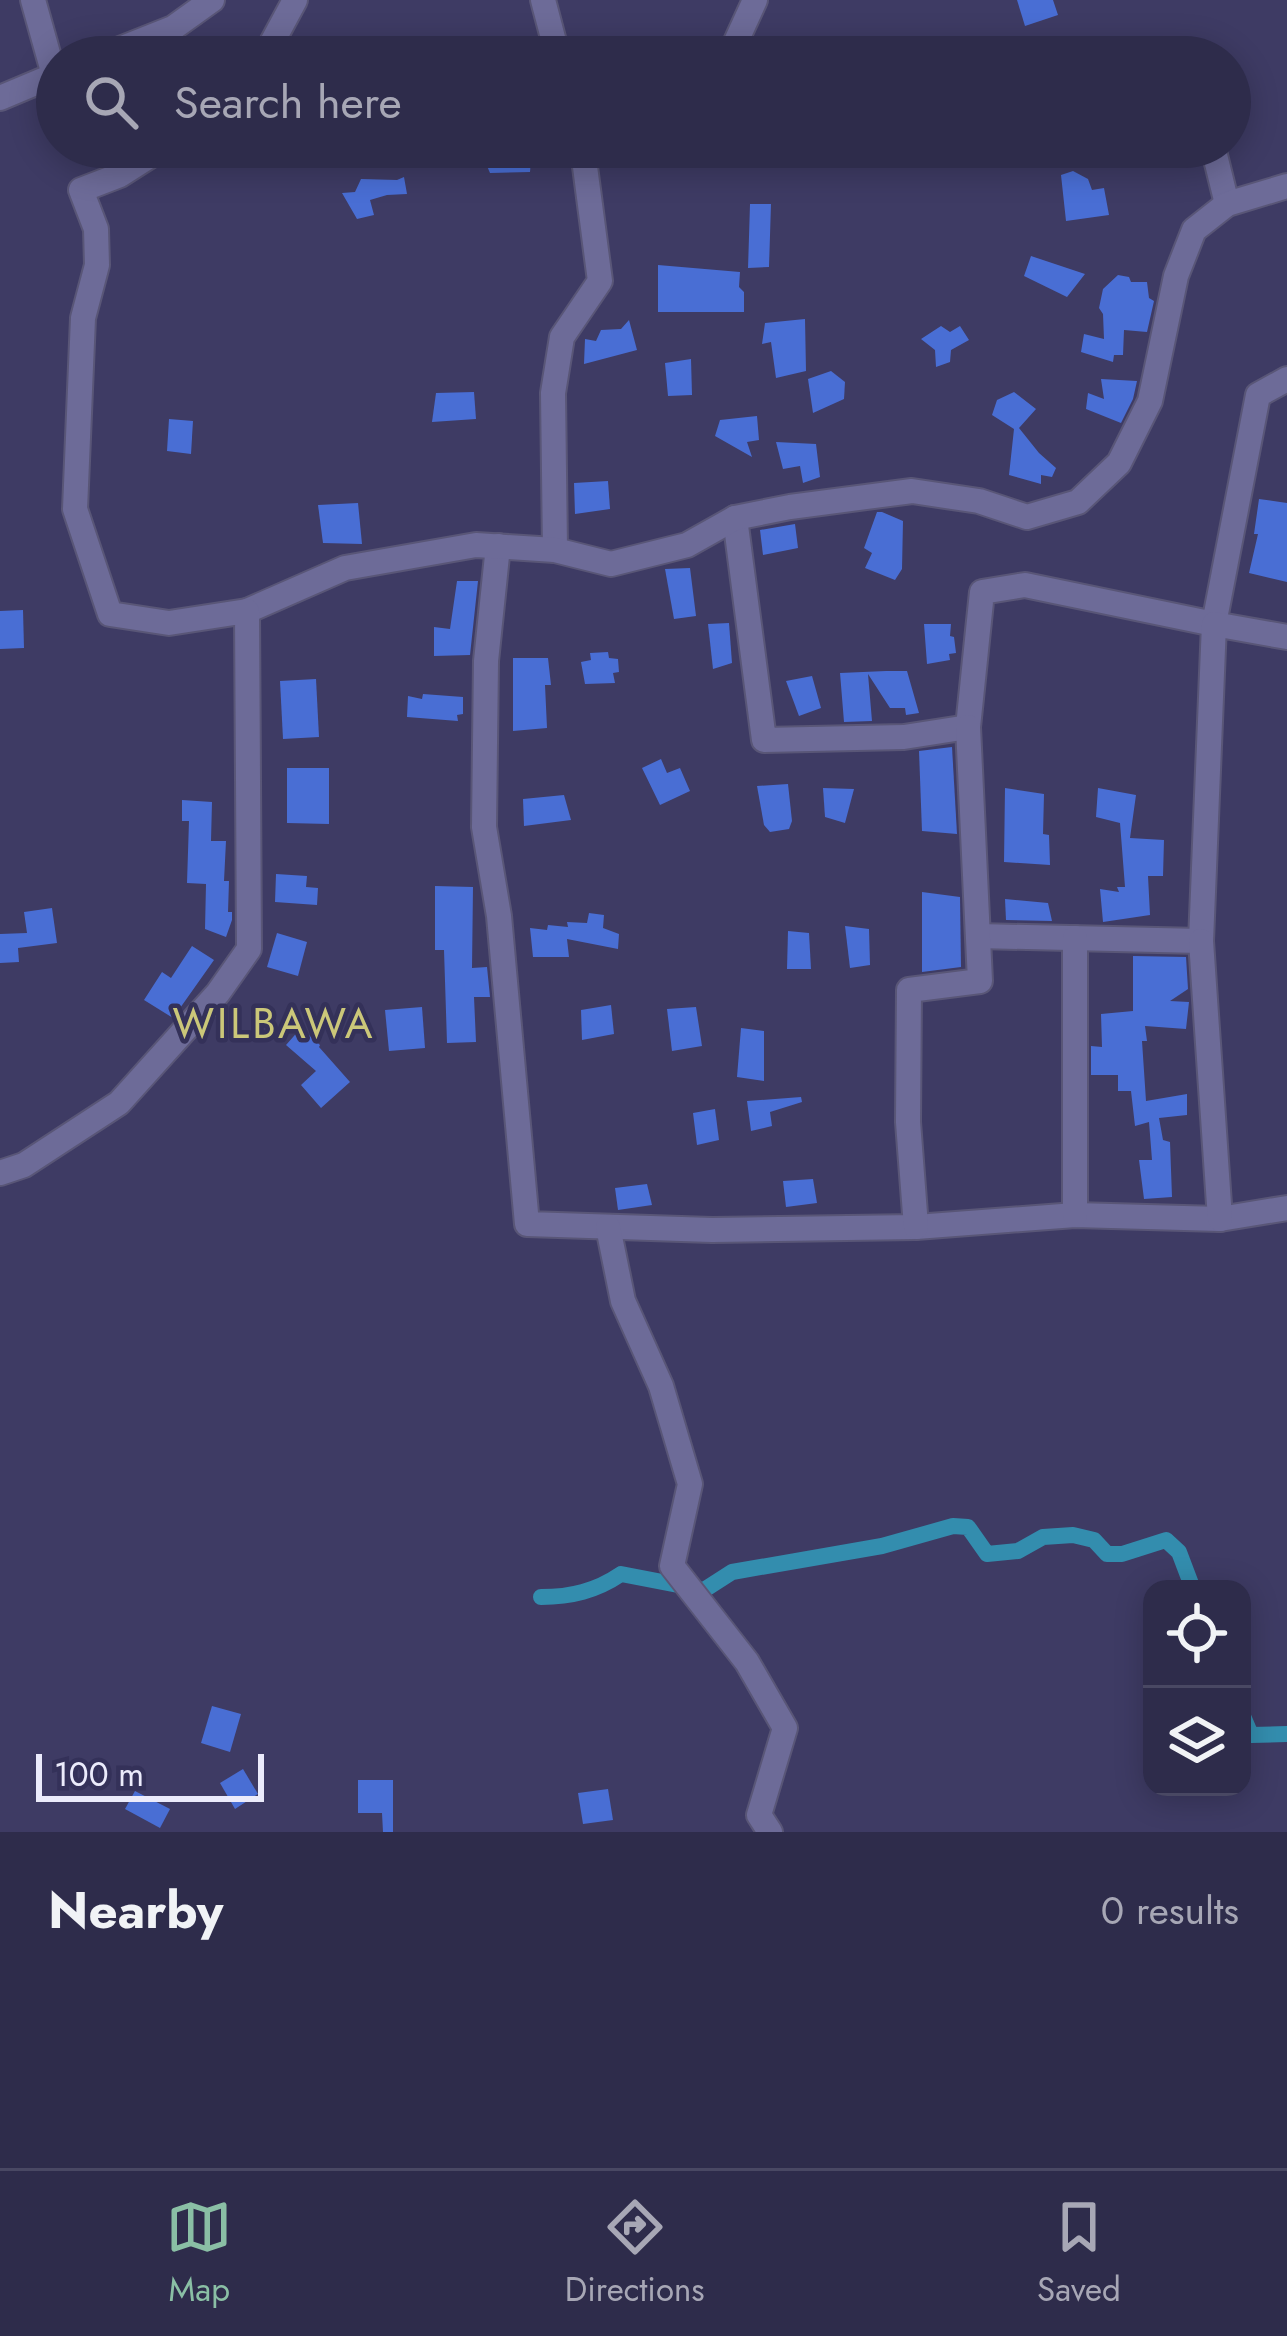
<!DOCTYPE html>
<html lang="en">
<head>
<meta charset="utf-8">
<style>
  :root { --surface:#2e2c4b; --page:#363452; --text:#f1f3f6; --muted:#a7a7b5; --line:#494863; --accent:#8abfa5 }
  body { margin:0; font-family:Jost,sans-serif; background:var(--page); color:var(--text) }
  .controls { position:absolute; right:36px; bottom:36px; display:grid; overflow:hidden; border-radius:24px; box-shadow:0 6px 30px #0003 }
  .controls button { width:108px; height:108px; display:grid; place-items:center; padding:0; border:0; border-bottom:3px solid var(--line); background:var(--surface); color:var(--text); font:60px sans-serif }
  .scale { position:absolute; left:36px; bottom:30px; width:228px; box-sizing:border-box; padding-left:12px; border:6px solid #ebebfb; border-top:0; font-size:33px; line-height:42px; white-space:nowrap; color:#ebebfb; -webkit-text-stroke:9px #343159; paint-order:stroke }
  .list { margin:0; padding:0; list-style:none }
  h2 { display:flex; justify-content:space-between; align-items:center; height:156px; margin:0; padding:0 48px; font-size:51px }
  h2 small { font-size:39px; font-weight:400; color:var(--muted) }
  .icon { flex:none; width:66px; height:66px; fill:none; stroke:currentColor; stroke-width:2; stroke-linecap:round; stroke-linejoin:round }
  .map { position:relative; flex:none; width:1287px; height:1832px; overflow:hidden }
  .search { position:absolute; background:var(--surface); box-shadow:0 6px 30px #0003; left:36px; right:36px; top:36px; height:132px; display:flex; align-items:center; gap:30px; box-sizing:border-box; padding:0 42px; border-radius:66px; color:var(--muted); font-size:45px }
  .sheet { height:336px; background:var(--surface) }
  nav { display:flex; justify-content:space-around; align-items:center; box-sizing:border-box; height:168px; border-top:3px solid var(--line); background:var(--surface); font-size:33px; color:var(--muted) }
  nav a { display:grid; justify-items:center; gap:6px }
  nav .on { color:var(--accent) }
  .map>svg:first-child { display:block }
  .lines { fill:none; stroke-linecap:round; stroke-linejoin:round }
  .canal { stroke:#338dae; stroke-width:16 }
  .building { fill:#496ed4 }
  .minor-casing { stroke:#595677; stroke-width:28 }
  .minor { stroke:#6d6b98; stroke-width:24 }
  .labels { text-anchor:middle; stroke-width:9; stroke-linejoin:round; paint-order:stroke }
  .quarter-label { font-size:42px; letter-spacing:3px; fill:#cbc779; stroke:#343159 }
</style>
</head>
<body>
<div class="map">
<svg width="1287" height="1832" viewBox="0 0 1287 1832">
  <rect width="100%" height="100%" fill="#3e3b64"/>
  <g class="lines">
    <!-- canal -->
    <g class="canal">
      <path d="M541,1597C571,1597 596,1591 621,1574L704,1590L732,1572L882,1546L953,1526L968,1527L987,1554L1018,1551L1043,1537L1073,1535L1094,1540L1107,1554H1122L1166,1540L1179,1552L1193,1589"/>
      <path d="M1242,1714L1251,1735L1287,1734"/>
    </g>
  </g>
  <!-- building -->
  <g class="building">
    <path d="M1017,0H1053L1058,15L1025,26Z"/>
    <path d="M481,152L531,160L530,172L490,173Z"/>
    <path d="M1073,171L1088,179L1092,190L1104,188L1109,215L1066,221L1061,175Z"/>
    <path d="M404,177L407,194L387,195L370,200L374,215L357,219L342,193L355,192L361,179L397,180Z"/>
    <path d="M750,204H771L769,267L748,268Z"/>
    <path d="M1031,256L1085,274L1067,297L1024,276Z"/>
    <path d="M658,265L740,272L739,287L744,292V312H658Z"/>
    <path d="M1118,275L1129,277L1131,282H1147L1149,298L1154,301L1147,332L1124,330L1123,355H1114L1113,362L1081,352L1084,334L1104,339L1103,314L1099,308L1103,289Z"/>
    <path d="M805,319L806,371L776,378L771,342L762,344L765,323Z"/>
    <path d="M629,320L637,350L584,364L585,339L596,341L601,330L621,329Z"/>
    <path d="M941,326L950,332L960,326L969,340L951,350L950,362L936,367L935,350L921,339Z"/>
    <path d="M691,359L692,395L668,396L665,363Z"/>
    <path d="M831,371L845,382L844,399L813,413L808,379Z"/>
    <path d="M1101,379L1137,381L1133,399L1121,423L1086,409L1088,393L1104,399Z"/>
    <path d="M474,392L476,419L432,422L436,393Z"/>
    <path d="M1014,392L1036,409L1019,428L1039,453L1056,468L1052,477L1041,475V484L1009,475L1014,429L992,415L997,400Z"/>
    <path d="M757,416L759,440L747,442L752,457L715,436L720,420Z"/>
    <path d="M169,419L193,421L191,454L167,451Z"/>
    <path d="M776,442L816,444L820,477L803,483L800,466L783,469Z"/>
    <path d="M608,481L610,509L575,514L574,483Z"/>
    <path d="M1259,499L1287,503V582L1249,573L1258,534H1254Z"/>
    <path d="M358,503L362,544L323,543L318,505Z"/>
    <path d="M877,512H882L903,521L902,569L895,580L865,568L872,553L864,548Z"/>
    <path d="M795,524L798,548L763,555L760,530Z"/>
    <path d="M690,568L696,616L674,619L665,569Z"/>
    <path d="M457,581H478L470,655L434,656V627L450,629Z"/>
    <path d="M23,610L24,648L0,649V611Z"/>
    <path d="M729,623L732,663L713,669L708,624Z"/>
    <path d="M924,624H951L950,636L954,637L956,653L949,654L950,660L927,664Z"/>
    <path d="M608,652L609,658L618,659L619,672L613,673L615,683L585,684L581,662L591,660L590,653Z"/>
    <path d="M513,658H548L551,685H545L547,728L513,731Z"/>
    <path d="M886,671H907L919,713L906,715L905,708H890L868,674L872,721L844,722L840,673Z"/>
    <path d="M812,676L821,708L799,716L786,681Z"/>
    <path d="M316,679L319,737L283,739L280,681Z"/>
    <path d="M423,694L463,697V714L457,715L458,721L407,717L408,696L422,699Z"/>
    <path d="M952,747L957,834L922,831L919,751Z"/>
    <path d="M661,759L667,773L680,768L690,791L660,805L642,768Z"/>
    <path d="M287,768H329V824L287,823Z"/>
    <path d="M788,784L792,821L789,829L770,832L764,825L757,786Z"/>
    <path d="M823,788L854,789L845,823L825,817Z"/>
    <path d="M1005,788L1044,794L1043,834L1049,835L1050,865L1004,862Z"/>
    <path d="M1098,788L1136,795L1130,838L1164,840L1163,876H1148L1150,915L1103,922L1100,889L1119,892L1117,887H1125L1120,823L1096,817Z"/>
    <path d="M564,795L571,820L524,826L523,799Z"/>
    <path d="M182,800L212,802L211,841H226L224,881H229L228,912H232V920L226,937L205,929L206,884L187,883L189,821H182Z"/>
    <path d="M276,874L307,876L306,887L318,888L317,905L275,902Z"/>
    <path d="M435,886L473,887L472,968L487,967L490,997H474L476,1042L447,1043L444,950H435Z"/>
    <path d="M922,892L960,897L961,967L922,972Z"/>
    <path d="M1005,899L1048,903L1052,921L1006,920Z"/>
    <path d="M52,908L57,943L18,948L19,962L0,963V934L27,933L24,912Z"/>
    <path d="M589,913L604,915L603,928L619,934L618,949L567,939L569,957H533L530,928L547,930L548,925L568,927L567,922L587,923Z"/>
    <path d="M845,926L869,929L870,965L850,968Z"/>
    <path d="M788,931L809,933L811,969H787Z"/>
    <path d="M277,933L307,942L298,976L267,967Z"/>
    <path d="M192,946L214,960L173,1018L144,1000L162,972L171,978Z"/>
    <path d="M1133,956L1186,957L1188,989L1170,1001L1189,1002L1186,1029L1145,1026L1147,1041H1142L1146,1101L1187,1094V1115L1159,1118L1163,1140L1170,1142L1172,1197L1144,1199L1139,1160H1152L1149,1122L1135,1126L1131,1091H1118V1075H1091V1046L1102,1047L1101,1014L1133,1011Z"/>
    <path d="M611,1005L614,1034L582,1040L581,1010Z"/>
    <path d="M422,1007L425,1048L389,1051L385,1010Z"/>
    <path d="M696,1007L702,1046L672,1051L667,1009Z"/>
    <path d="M301,1028L320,1045L319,1047L350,1082L321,1108L301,1085L316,1071L286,1045Z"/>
    <path d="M741,1028L764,1031V1081L737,1077Z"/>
    <path d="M801,1097L802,1102L770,1112L772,1126L751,1131L747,1101Z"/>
    <path d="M715,1109L719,1140L697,1145L693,1113Z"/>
    <path d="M813,1179L817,1203L786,1207L783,1181Z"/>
    <path d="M647,1184L652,1205L618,1210L615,1188Z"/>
    <path d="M212,1706L241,1714L230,1752L201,1743Z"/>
    <path d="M243,1769L258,1794L235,1809L220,1783Z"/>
    <path d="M358,1780H393V1832H383L382,1813H358Z"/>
    <path d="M608,1789L613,1820L583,1824L578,1793Z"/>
    <path d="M135,1791L170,1809L160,1828L125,1809Z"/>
  </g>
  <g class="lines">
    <defs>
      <g id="minor">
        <path d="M33,0L54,75"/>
        <path d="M543,0L558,57"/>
        <path d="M1168,50L1178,57"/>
        <path d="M100,57L173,28L212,0"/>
        <path d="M261,57L267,52L295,0"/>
        <path d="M729,57L755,0"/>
        <path d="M0,98L57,74"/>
        <path d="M1213,147L1227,204"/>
        <path d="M735,518L764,740L904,737L968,727L982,592L1025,585L1214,624L1258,395L1287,379"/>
        <path d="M498,546L486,661L484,827L499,916L527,1224L712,1230L916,1227L1075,1215L1220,1219L1287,1208"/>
        <path d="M555,550L553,393L562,337L600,281L584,159L590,147"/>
        <path d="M247,611L345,568L476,545L555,550L611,564L687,545L735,518L790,507L912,491L979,501L1027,517L1078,502L1119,463L1150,401L1176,276L1194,230L1227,204L1287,186"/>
        <path d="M978,936L1201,941L1214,624L1287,637"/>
        <path d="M1075,938V1215"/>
        <path d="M1201,941L1220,1219"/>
        <path d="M0,1173L24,1165L119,1103L218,993L249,949L247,611L169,623L110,614L75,509L83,318L97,265L96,229L81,190L120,175L164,147"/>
        <path d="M608,1227L623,1301L661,1386L690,1484L672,1566L747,1662L785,1728L759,1815L770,1832"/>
        <path d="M916,1227L908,1122L909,990L980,981L968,727"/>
      </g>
    </defs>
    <!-- minor casing -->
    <use href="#minor" class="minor-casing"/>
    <!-- minor -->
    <use href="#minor" class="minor"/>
  </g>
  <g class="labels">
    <!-- quarter labels -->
    <g class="quarter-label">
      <text x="274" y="1038">WILBAWA</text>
    </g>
  </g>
</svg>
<div class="controls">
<button><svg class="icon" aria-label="locate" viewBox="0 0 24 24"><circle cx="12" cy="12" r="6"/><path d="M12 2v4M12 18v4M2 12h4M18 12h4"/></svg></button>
<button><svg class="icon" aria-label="layers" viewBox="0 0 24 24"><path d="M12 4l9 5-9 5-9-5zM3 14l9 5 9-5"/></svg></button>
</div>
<div class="scale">100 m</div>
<div class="search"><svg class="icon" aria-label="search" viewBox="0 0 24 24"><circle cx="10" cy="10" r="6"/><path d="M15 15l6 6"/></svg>Search here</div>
</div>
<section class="sheet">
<h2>Nearby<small>0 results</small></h2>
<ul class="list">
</ul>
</section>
<nav>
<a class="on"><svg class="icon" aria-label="map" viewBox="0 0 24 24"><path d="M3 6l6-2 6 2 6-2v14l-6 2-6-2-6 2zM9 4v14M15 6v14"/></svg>Map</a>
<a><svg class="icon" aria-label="directions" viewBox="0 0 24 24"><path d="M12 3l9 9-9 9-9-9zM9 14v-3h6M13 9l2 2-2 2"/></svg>Directions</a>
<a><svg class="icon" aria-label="saved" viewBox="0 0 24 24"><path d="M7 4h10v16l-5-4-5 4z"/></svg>Saved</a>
</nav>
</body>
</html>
